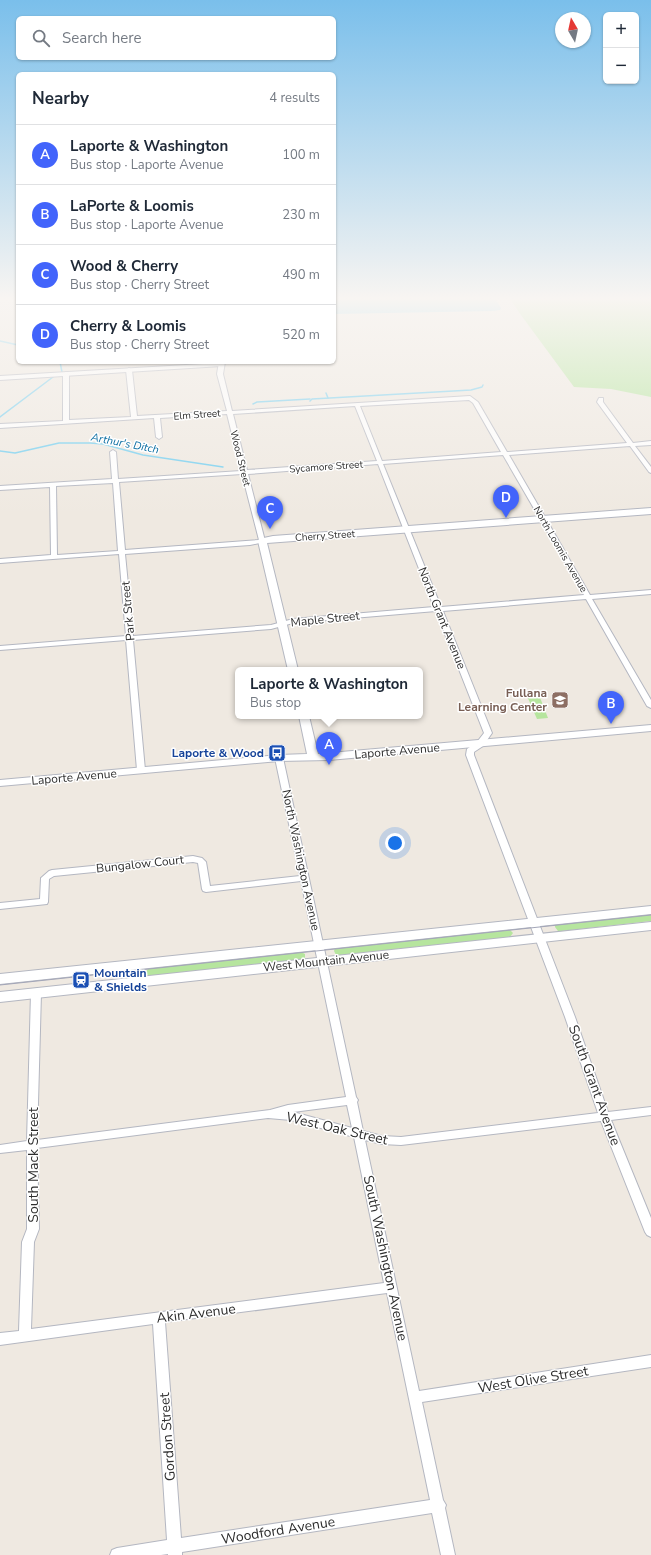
<!DOCTYPE html>
<html lang="en">
<head>
<meta charset="utf-8">
<style>
  :root { --surface:#fff; --page:#f6f6f7; --text:#1f2937; --muted:#747a83; --line:#e0e1e3; --accent:#4264fb }
  body { margin:0; font-family:"Nunito Sans",sans-serif; background:var(--page); color:var(--text) }
  .controls { position:absolute; right:12px; top:12px; display:grid; overflow:hidden; border-radius:6px; box-shadow:0 1px 3px #0004 }
  .controls button { width:36px; height:36px; display:grid; place-items:center; padding:0; border:0; border-bottom:1px solid var(--line); background:var(--surface); color:var(--text); font:20px sans-serif }
  .compass { position:absolute; left:555px; top:12px; width:36px; height:36px; border-radius:50%; background:var(--surface); box-shadow:0 1px 3px #0004; rotate:351deg }
  .you { position:absolute; left:395px; top:843px; width:14px; height:14px; margin:-10px; border:3px solid #fff; border-radius:50%; background:#1a73e8; box-shadow:0 0 0 6px #1a73e833 }
  .badge { display:grid; place-items:center; width:26px; height:26px; border-radius:50%; background:var(--accent); color:#fff; font-size:13px; font-weight:700 }
  .pin { position:absolute; translate:-50% -33px; filter:drop-shadow(0 1px 2px #0008) }
  .pin::after { content:''; position:absolute; top:21px; width:14px; height:12px; background:inherit; clip-path:polygon(0 0,100% 0,50% 100%) }
  .popup { position:absolute; left:235px; top:667px; width:188px; height:52px; box-sizing:border-box; display:grid; place-content:center; border-radius:6px; background:var(--surface); filter:drop-shadow(0 1px 3px #0005); font-size:13px; white-space:nowrap; color:var(--muted) }
  .popup b { font-size:15px; color:var(--text) }
  .popup::after { content:''; position:absolute; left:50%; top:100%; margin-left:-8px; border:8px solid transparent; border-top-color:var(--surface) }
  .list { margin:0; padding:0; list-style:none }
  h2 { display:flex; justify-content:space-between; align-items:center; height:52px; margin:0; padding:0 16px; font-size:17px }
  h2 small { font-size:13px; font-weight:400; color:var(--muted) }
  .list li { display:grid; grid-template-columns:26px 1fr auto; gap:12px; align-items:center; box-sizing:border-box; height:60px; padding:0 16px; border-top:1px solid var(--line) }
  .list b { display:block; font-size:15px; white-space:nowrap }
  .list p { margin:0; font-size:13px; white-space:nowrap; color:var(--muted) }
  .list em { font-size:13px; font-style:normal; color:var(--muted) }
  .icon { flex:none; width:22px; height:22px; fill:none; stroke:currentColor; stroke-width:2; stroke-linecap:round; stroke-linejoin:round }
  .map { position:relative; flex:none; width:651px; height:1555px; overflow:hidden }
  .search { position:absolute; background:var(--surface); box-shadow:0 1px 3px #0004; left:16px; top:16px; width:320px; height:44px; display:flex; align-items:center; gap:10px; box-sizing:border-box; padding:0 14px; border-radius:6px; color:var(--muted); font-size:15px }
  .panel { position:absolute; background:var(--surface); box-shadow:0 1px 3px #0004; left:16px; top:72px; width:320px; height:292px; border-radius:6px }
  .map>svg:first-child { display:block }
  .green { fill:#b6e59e }
  .water { fill:#75cff0 }
  .lines { fill:none; stroke-linecap:round; stroke-linejoin:round }
  .stream { stroke:#75cff0; stroke-width:1.5 }
  .street-casing { stroke:#b4b7c1; stroke-width:2 }
  .secondary-casing { stroke:#b4b7c1; stroke-width:2 }
  .street { fill:#fff; fill-rule:evenodd }
  .secondary { fill:#fff; fill-rule:evenodd }
  .tram { stroke:#a3a6b8; stroke-width:1 }
  .labels { text-anchor:middle; stroke-width:3; stroke-linejoin:round; paint-order:stroke }
  .far-street-label { font-size:10px; fill:#2e2e2e; stroke:#fff }
  .far-water-label { font-size:11px; font-style:italic; fill:#0d6fa3; stroke:#fff }
  .street-label { font-size:12px; fill:#2e2e2e; stroke:#fff }
  .education-label { font-size:12px; font-weight:bold; fill:#785e54; stroke:#fff; text-anchor:end }
  .transit-label { font-size:12px; font-weight:bold; fill:#164399; stroke:#fff; text-anchor:end }
  .near-street-label { font-size:14px; fill:#2e2e2e; stroke:#fff }
</style>
</head>
<body>
<div class="map">
<svg width="651" height="1555" viewBox="0 0 651 1555">
  <rect width="100%" height="100%" fill="#efe9e1"/>
  <!-- green -->
  <g class="green">
    <path d="M509,297H651V397L611,389L574,387L521,315Z"/>
    <path d="M539,695L548,718L537,719L527,696Z"/>
    <path d="M651,913V921L562,931H558L555,927V924Z"/>
    <path d="M509,929L513,933L510,937L340,955H336L334,951L335,948Z"/>
    <path d="M299,951L305,954V959L151,977L148,976L146,972L149,967Z"/>
  </g>
  <!-- water -->
  <path class="water" d="M334,297H382L405,299L417,297H494L501,308L500,310L493,311L334,314Z"/>
  <g class="lines">
    <!-- stream -->
    <g class="stream">
      <path d="M0,341L18,345"/>
      <path d="M60,362L62,372"/>
      <path d="M326,393L328,398"/>
      <path d="M310,401L312,399L471,390L482,387L483,385"/>
      <path d="M253,404L257,402L310,399"/>
      <path d="M0,417L53,377"/>
      <path d="M0,451L15,453L59,443H90L103,444L143,455L223,467"/>
    </g>
    <defs>
      <path id="street" d="M219,362H225L223,374L232,411L470,396L478,402L507,452L627,443L597,402L599,398H603V402L633,443L651,441V445L635,446L651,467V473L649,472L630,446L509,455L590,595L651,590V594L592,599L651,700V708L647,706L586,599L443,611L492,733L483,746L474,752V755L575,1017L608,1112L651,1107V1115L611,1120L651,1218V1237L647,1235L645,1232L601,1121L401,1145L382,1144L365,1140L419,1391L651,1355V1367L422,1402L443,1500L446,1505L445,1508L455,1555H441L432,1513L182,1552V1555H168V1554L161,1555H110L112,1550L117,1548L167,1540L153,1324L0,1345V1333L19,1331L22,1242L27,1229V1150L0,1153V1145L27,1141L31,993L33,991L36,989L39,991L41,993L37,1140L270,1110L288,1105L346,1097L301,881L206,892L203,891L202,889L198,863L193,862L54,876L49,879L48,902L47,904L0,909V903L40,899L41,878L49,871L52,870L193,856L202,858L206,862L210,886L300,876L275,758L276,756H282L283,758L356,1097L358,1100L357,1102L363,1131L382,1136L401,1137L598,1113L565,1017L466,755L467,749L477,742L484,733L436,611L293,623L271,629L133,640L145,770L141,772L137,770L126,640L0,650V646L126,636L119,554L0,563V559L51,555L50,487L0,490V486L112,479L110,452L113,450L116,452L118,479L241,471L227,414L160,418L162,437L159,439L156,437L154,418L0,428V424L63,421V374L66,372L69,374V420L131,417L126,370L129,368L132,370L137,416L227,411L217,374ZM469,400L473,403L501,452L382,461L360,406ZM355,406L377,461L247,470L233,414ZM503,455L584,595L441,607L383,464ZM378,464L434,607L293,619L271,625L133,636L125,554L250,545L264,542L265,541L248,474ZM242,474L259,540L125,550L119,482ZM113,483L118,551L57,555L56,486ZM347,1105L352,1128L293,1112ZM268,1118L291,1120L354,1137L384,1283L31,1329L34,1242L39,1229L37,1148ZM387,1293L430,1500L181,1538L165,1322Z"/>
      <g id="secondary">
        <path d="M220,363L222,364V366L0,380V376Z"/>
        <path d="M651,508V514L267,543L298,670H288L258,541L259,539L273,536Z"/>
        <path d="M299,716H309L318,754L651,725V731L329,760L279,761L0,786V780L279,755L307,754Z"/>
        <path d="M651,906V914L0,984V974Z"/>
        <path d="M651,922V930L0,1002V992Z"/>
      </g>
    </defs>
    <!-- street casing -->
    <use href="#street" class="street-casing"/>
    <!-- secondary casing -->
    <use href="#secondary" class="secondary-casing"/>
    <!-- street -->
    <use href="#street" class="street"/>
    <!-- secondary -->
    <use href="#secondary" class="secondary"/>
    <!-- tram -->
    <path class="tram" d="M0,985L651,915"/>
  </g>
  <!-- sky -->
  <linearGradient id="sky" x2="0" y2="1"><stop stop-color="#7abfeb"/><stop offset="0.58" stop-color="#f8f5f2"/><stop offset="1" stop-color="#f8f5f2" stop-opacity="0"/></linearGradient>
  <rect width="651" height="515" fill="url(#sky)"/>
  <!-- icons -->
  <defs>
    <symbol id="school-square" viewBox="-11 -11 22 22"><rect x="-9" y="-9" width="18" height="18" rx="4" fill="#8d6e63" stroke="#fff"/><path d="M0-5L7-2L0 1L-7-2ZM-4 1L0 2.5L4 1V4Q0 6-4 4Z" fill="#fff"/></symbol>
    <symbol id="bus-square" viewBox="-11 -11 22 22"><rect x="-9" y="-9" width="18" height="18" rx="4" fill="#1a4fb4" stroke="#fff"/><path d="M-5-6H5V4H4V6H2V4H-2V6H-4V4H-5ZM-3.5-4V0h7V-4ZM-3.5 1.2v1.5H-2V1.2ZM2 1.2v1.5H3.5V1.2Z" fill="#fff"/></symbol>
    <symbol id="station-square" viewBox="-11 -11 22 22"><rect x="-9" y="-9" width="18" height="18" rx="4" fill="#1a4fb4" stroke="#fff"/><path d="M-3-6H3Q5-6 5-4V2Q5 4 3 4L4.5 6H3L1.5 4h-3L-3 6H-4.5L-3 4Q-5 4-5 2V-4Q-5-6-3-6ZM-3.5-4v3h7v-3ZM-3.5 1v1.5H-2V1ZM2 1v1.5H3.5V1Z" fill="#fff"/></symbol>
  </defs>
  <g fill-rule="evenodd">
    <use href="#school-square" x="550" y="690" width="20" height="20"/>
    <use href="#bus-square" x="267" y="743" width="20" height="20"/>
    <use href="#station-square" x="71" y="970" width="20" height="20"/>
  </g>
  <g class="labels">
    <!-- far-street labels -->
    <g class="far-street-label">
      <text transform="translate(197 414) rotate(-4)" y="4">Elm Street</text>
      <text transform="translate(241 458) rotate(76)" y="4">Wood Street</text>
      <text transform="translate(326 466) rotate(-4)" y="4">Sycamore Street</text>
      <text transform="translate(325 535) rotate(-4)" y="4">Cherry Street</text>
      <text transform="translate(561 549) rotate(60)" y="4">North Loomis Avenue</text>
    </g>
    <!-- far-water labels -->
    <g class="far-water-label">
      <text transform="translate(125 443) rotate(11)" y="4">Arthur's Ditch</text>
    </g>
    <!-- street labels -->
    <g class="street-label">
      <text transform="translate(128 611) rotate(-95)" y="4">Park Street</text>
      <text transform="translate(442 618) rotate(68)" y="4">North Grant Avenue</text>
      <text transform="translate(325 619) rotate(-6)" y="4">Maple Street</text>
      <text transform="translate(397 751) rotate(-5)" y="4">Laporte Avenue</text>
      <text transform="translate(74 777) rotate(-5)" y="4">Laporte Avenue</text>
      <text transform="translate(301 860) rotate(78)" y="4">North Washington Avenue</text>
      <text transform="translate(140 864) rotate(-6)" y="4">Bungalow Court</text>
      <text transform="translate(326 961) rotate(-6)" y="4">West Mountain Avenue</text>
    </g>
    <!-- education labels -->
    <g class="education-label">
      <text x="547" y="697">Fullana<tspan x="547" dy="14">Learning Center</tspan></text>
    </g>
    <!-- transit labels -->
    <g class="transit-label">
      <text x="264" y="757">Laporte &amp; Wood</text>
      <text x="94" y="977" text-anchor="start">Mountain<tspan x="94" dy="14">&amp; Shields</tspan></text>
    </g>
    <!-- near-street labels -->
    <g class="near-street-label">
      <text transform="translate(595 1085) rotate(70)" y="5">South Grant Avenue</text>
      <text transform="translate(337 1128) rotate(13)" y="5">West Oak Street</text>
      <text transform="translate(33 1165) rotate(-90)" y="5">South Mack Street</text>
      <text transform="translate(386 1258) rotate(78)" y="5">South Washington Avenue</text>
      <text transform="translate(196 1313) rotate(-7)" y="5">Akin Avenue</text>
      <text transform="translate(533 1379) rotate(-9)" y="5">West Olive Street</text>
      <text transform="translate(167 1437) rotate(-94)" y="5">Gordon Street</text>
      <text transform="translate(278 1530) rotate(-9)" y="5">Woodford Avenue</text>
    </g>
  </g>
</svg>
<div class="controls">
<button>+</button>
<button>−</button>
</div>
<svg class="compass" viewBox="-18 -18 36 36"><path d="M0-13l5 13h-10z" fill="#e53935"/><path d="M0 13l5-13h-10z" fill="#747a83"/></svg>
<div class="you"></div>
<div class="pin badge" style="left:329px;top:765px">A</div>
<div class="popup"><b>Laporte &amp; Washington</b>Bus stop</div>
<div class="pin badge" style="left:611px;top:724px">B</div>
<div class="pin badge" style="left:270px;top:529px">C</div>
<div class="pin badge" style="left:506px;top:518px">D</div>
<div class="search"><svg class="icon" aria-label="search" viewBox="0 0 24 24"><circle cx="10" cy="10" r="6"/><path d="M15 15l6 6"/></svg>Search here</div>
<section class="panel">
<h2>Nearby<small>4 results</small></h2>
<ul class="list">
<li><span class="badge">A</span><div><b>Laporte &amp; Washington</b><p>Bus stop · Laporte Avenue</p></div><em>100 m</em></li>
<li><span class="badge">B</span><div><b>LaPorte &amp; Loomis</b><p>Bus stop · Laporte Avenue</p></div><em>230 m</em></li>
<li><span class="badge">C</span><div><b>Wood &amp; Cherry</b><p>Bus stop · Cherry Street</p></div><em>490 m</em></li>
<li><span class="badge">D</span><div><b>Cherry &amp; Loomis</b><p>Bus stop · Cherry Street</p></div><em>520 m</em></li>
</ul>
</section>
</div>
</body>
</html>
